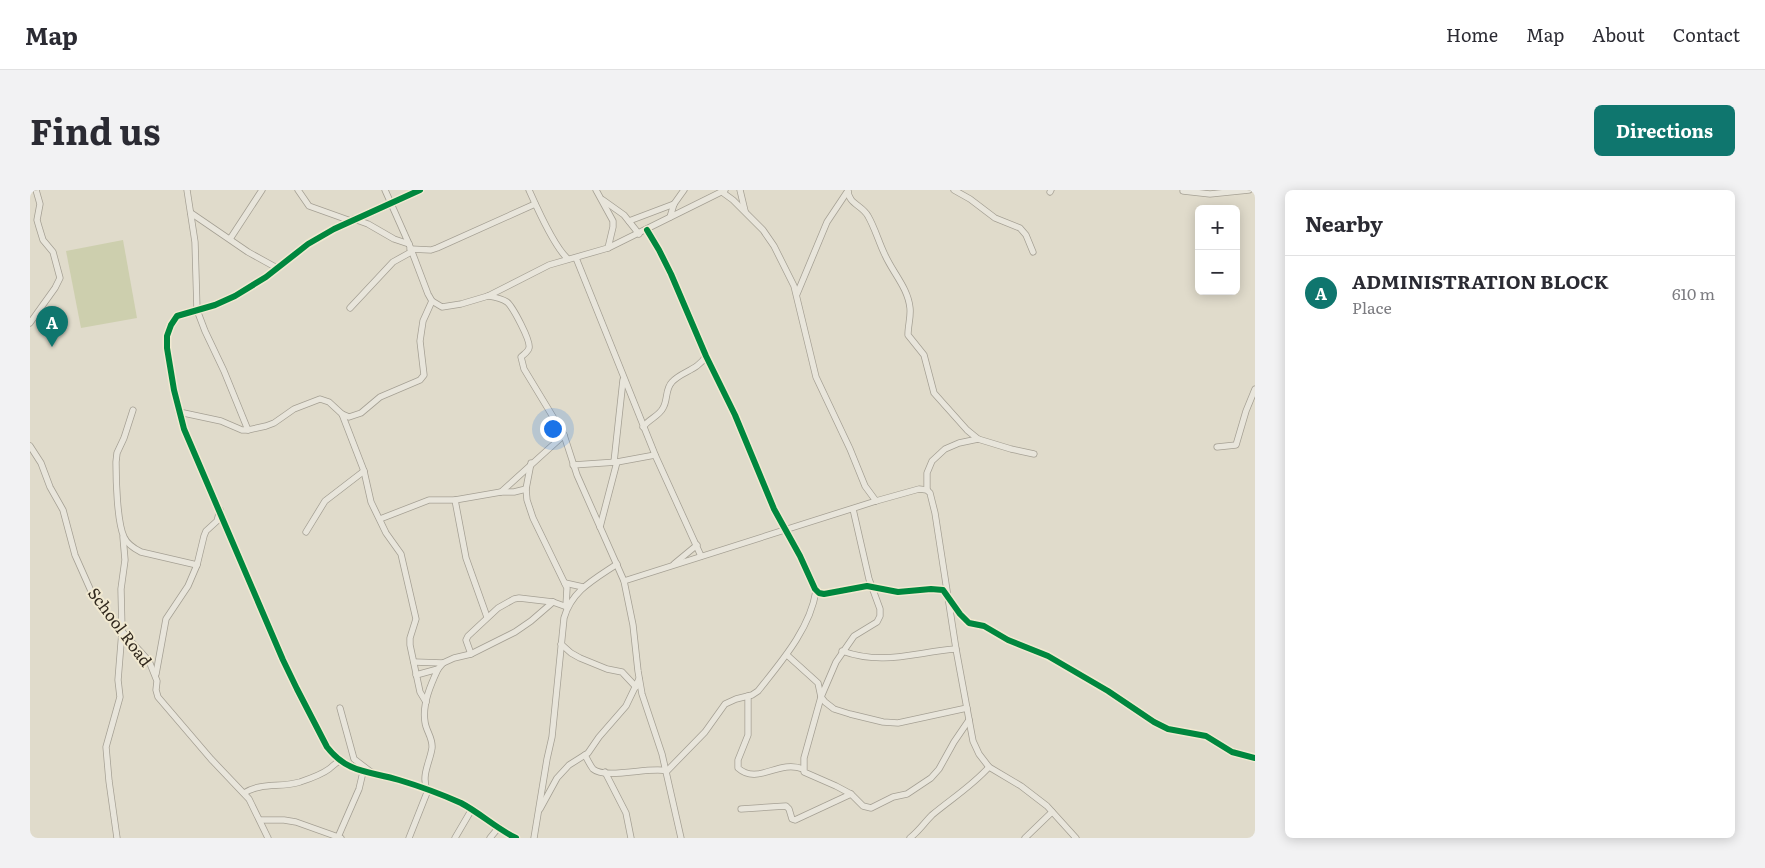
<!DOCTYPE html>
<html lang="en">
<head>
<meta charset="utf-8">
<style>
  :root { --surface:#fff; --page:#f2f2f3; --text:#2b2b33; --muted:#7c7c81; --line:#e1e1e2; --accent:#0f766e }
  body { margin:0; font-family:Literata,serif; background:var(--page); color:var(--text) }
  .controls { position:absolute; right:15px; top:15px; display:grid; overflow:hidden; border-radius:8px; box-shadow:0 2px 12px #0003 }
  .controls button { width:45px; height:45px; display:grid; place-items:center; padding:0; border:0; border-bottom:1px solid var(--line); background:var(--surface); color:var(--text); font:25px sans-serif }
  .you { position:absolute; left:522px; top:238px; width:18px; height:18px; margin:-12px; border:4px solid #fff; border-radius:50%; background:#1a73e8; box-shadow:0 0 0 8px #1a73e833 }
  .badge { display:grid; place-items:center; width:32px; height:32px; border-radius:50%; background:var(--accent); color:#fff; font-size:16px; font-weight:700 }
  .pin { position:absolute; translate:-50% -41px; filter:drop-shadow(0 1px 2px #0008) }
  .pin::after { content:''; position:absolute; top:26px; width:18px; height:15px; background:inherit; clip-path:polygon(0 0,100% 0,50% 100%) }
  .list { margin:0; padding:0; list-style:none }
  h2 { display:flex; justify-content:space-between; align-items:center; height:65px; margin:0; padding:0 20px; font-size:21px }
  h2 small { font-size:16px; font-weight:400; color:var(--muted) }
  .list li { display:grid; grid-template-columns:32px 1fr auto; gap:15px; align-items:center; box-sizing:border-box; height:75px; padding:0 20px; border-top:1px solid var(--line) }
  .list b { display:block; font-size:19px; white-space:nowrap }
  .list p { margin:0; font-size:16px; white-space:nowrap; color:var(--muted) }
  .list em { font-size:16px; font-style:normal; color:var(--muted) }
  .map { position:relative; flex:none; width:1225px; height:648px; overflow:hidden; border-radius:8px }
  header { display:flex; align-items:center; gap:30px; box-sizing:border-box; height:70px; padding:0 25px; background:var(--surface); border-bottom:1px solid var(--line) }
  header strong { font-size:24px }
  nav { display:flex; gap:28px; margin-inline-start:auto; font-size:18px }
  .intro { display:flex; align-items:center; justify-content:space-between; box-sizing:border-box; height:120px; padding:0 30px }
  h1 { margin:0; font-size:35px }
  .button { padding:12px 22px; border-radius:8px; background:var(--accent); color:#fff; font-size:18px; font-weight:700 }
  main { display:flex; gap:30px; padding:0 30px }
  aside { flex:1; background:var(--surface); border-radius:8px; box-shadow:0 2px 12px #0003 }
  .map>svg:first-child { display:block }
  .green { fill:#cdcfae }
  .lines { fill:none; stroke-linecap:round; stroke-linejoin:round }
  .minor-casing { stroke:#a5a094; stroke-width:7 }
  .minor { stroke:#e8e5db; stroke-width:5.5 }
  .cycleway-casing { stroke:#f1e9d1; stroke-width:9 }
  .cycleway { stroke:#00873e; stroke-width:6 }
  .labels { text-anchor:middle; stroke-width:4; stroke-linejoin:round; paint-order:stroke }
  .street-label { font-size:16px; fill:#32291e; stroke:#f1e9d1 }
</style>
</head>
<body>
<header>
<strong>Map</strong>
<nav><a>Home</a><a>Map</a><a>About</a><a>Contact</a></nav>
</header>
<div class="intro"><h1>Find us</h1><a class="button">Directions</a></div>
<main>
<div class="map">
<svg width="1225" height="648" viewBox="0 0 1225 648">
  <rect width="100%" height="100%" fill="#e0dbcb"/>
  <!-- green -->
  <path class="green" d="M93,50L107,128L51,138L36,61Z"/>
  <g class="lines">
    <defs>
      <g id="minor">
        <path d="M157,0L165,52L167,120L175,141L194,181L218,240"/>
        <path d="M268,0L279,16L321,31"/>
        <path d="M355,0L379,54L398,104L402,111L412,117L431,114L458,106L519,75L578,58L695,0"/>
        <path d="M390,0L304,39L278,54L236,87L205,106L185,115L147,126L141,135L137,146V158L144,200L154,239L253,470L267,499L297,557C318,584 340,581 369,590C389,596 411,604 431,613C450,623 467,639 486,648"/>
        <path d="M499,0C507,18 524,57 538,69"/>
        <path d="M566,0L583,31V37L578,58"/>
        <path d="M710,0L715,21"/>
        <path d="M818,0C818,14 832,15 838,26C845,38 849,53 855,65C863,83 878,98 880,118C881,127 878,135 878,145L894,165L904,203L937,240L948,249"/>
        <path d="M924,0L940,9L965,28L990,38L996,45L1003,62"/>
        <path d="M1153,1L1180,4L1219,0"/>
        <path d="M692,2L703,10L733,40L744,56L764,96L786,187L820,259L835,296L846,311"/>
        <path d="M1020,2L1021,0"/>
        <path d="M573,10L594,25L609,44"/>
        <path d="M161,23L218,62L247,78"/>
        <path d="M640,27L644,14L654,0"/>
        <path d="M324,29L338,34L364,49L379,54"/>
        <path d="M599,31L644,14"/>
        <path d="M617,40L629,60L641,84L676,166L705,225L744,319L770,366L785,399L789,403L794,404L837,396L868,402L901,399L913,400L930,424L939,433L954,436L978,450L1018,466L1078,501L1124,532L1138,539L1176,546L1202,562L1225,568"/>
        <path d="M200,49L232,0"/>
        <path d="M380,59L401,60L407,58L505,14"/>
        <path d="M546,68L626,267L671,366"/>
        <path d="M767,104L797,32L817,2"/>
        <path d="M458,106C464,107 471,108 477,112C483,117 501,151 499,158C498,162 494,164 491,167L494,179L534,245L547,285L594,391L603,435L608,481L612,504L632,564L651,648"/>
        <path d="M320,118L363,72L381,62"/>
        <path d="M0,133L25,98L30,88L23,62L13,50L9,37L7,30L10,14L6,0"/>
        <path d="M103,220L94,248L87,263L86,272C86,289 87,332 94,347C97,354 105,359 111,362L167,375"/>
        <path d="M149,222L191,231L212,240H218L236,236L244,233L264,219L290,209L299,212L312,224L319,227L331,223L350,207L390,190L394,185L390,151L393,131L402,111"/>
        <path d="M312,224L334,281L341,312L356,343L371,364L386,429L380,448V455L390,502L396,512"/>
        <path d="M613,237C619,229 629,226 633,218C638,210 635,199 642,192C652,181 667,181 676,166"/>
        <path d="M0,256L11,273L20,297L33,320L45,365L61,401L81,429L119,471L127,491L126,500L128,507L181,569L219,609L238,648"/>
        <path d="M1187,257L1206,255L1216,221L1225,199"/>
        <path d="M584,272L593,190"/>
        <path d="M501,273L496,299L497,310L503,328L537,398L536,416"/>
        <path d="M543,275L587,272L625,265"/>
        <path d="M897,300V283L902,271L915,259L929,253L948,249L981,259L1004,264"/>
        <path d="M471,302H484L496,299"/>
        <path d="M425,310L436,368L457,427"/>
        <path d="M823,319L839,389L850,419V426L847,432L824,446L806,472L791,507L774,568V582L806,596L821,604L833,616L841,618L863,607L877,604L901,588L909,579L924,552L939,530"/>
        <path d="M350,329L399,310H425L471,302L534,245"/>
        <path d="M570,337L587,272"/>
        <path d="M276,342L295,311L334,281"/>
        <path d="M644,374L667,355"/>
        <path d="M594,391L846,311L889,299L897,300L900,303L905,323L926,459L943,551L949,564L959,577L991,596L1017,616L1046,648"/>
        <path d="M535,393L553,397"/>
        <path d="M531,454L541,463L550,468L577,479L592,482L606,497"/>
        <path d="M812,461C854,476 885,462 926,459"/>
        <path d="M441,464L436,450L438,446L468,418L484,409L489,408L523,412L537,417"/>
        <path d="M757,465L788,493L791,507L795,512L804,519L820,524L853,532L868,533L937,518"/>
        <path d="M384,472L413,473"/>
        <path d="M126,484L136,429L158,396L167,375L174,346L176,341L187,331L190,320"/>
        <path d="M386,485L408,479L413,473L424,468L441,464L485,442L501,431L523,412"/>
        <path d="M718,506V545L708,570V578C728,596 748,569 773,579"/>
        <path d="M310,518L324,569L341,582"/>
        <path d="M555,565C557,569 560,575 563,579C576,590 622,576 637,581L675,542L695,514L706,509L722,505L728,501C751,472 780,439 786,401"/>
        <path d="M575,582L596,623L601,648"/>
        <path d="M397,600C391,585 400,572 402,558C403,548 396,541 395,532C392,514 401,494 408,479"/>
        <path d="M214,603C232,592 250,598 270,592C279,589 291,585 299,579C303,576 305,573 311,570"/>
        <path d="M510,619L527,588L539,575L558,563L569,547L596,516L609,489"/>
        <path d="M711,619L756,616L759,619L762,629L765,630L821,604"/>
        <path d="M230,630H254L266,632L311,648"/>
        <path d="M308,647L329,599L333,582"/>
        <path d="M87,648L79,591L76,557L90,507L88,490L92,441L91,399L95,370L93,347"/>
        <path d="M379,648L398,600"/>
        <path d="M425,648L442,619"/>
        <path d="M460,648L469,637"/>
        <path d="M504,648L517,569L522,547L534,428C542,400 565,389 587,374"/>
        <path d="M880,648C889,641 894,633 902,625C921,609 942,596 959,577"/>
        <path d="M995,648L1022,622"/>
      </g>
    </defs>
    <!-- minor casing -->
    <use href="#minor" class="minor-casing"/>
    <!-- minor -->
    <use href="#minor" class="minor"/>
    <defs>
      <g id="cycleway">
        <path d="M390,0L304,39L278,54L236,87L205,106L185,115L147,126L141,135L137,146V158L144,200L154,239L253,470L267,499L297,557C318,584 340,581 369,590C389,596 411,604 431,613C450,623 467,639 486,648"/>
        <path d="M617,40L629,60L641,84L676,166L705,225L744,319L770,366L785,399L789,403L794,404L837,396L868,402L901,399L913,400L930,424L939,433L954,436L978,450L1018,466L1078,501L1124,532L1138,539L1176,546L1202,562L1225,568"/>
      </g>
    </defs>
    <!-- cycleway casing -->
    <use href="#cycleway" class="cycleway-casing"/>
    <!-- cycleway -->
    <use href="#cycleway" class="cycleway"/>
  </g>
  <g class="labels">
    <!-- street labels -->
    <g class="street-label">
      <text transform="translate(90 437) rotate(53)" y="6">School Road</text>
    </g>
  </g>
</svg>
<div class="controls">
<button>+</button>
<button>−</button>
</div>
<div class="you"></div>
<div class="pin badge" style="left:22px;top:157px">A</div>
</div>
<aside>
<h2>Nearby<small></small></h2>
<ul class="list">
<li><span class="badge">A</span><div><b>ADMINISTRATION BLOCK</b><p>Place</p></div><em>610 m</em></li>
</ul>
</aside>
</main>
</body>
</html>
